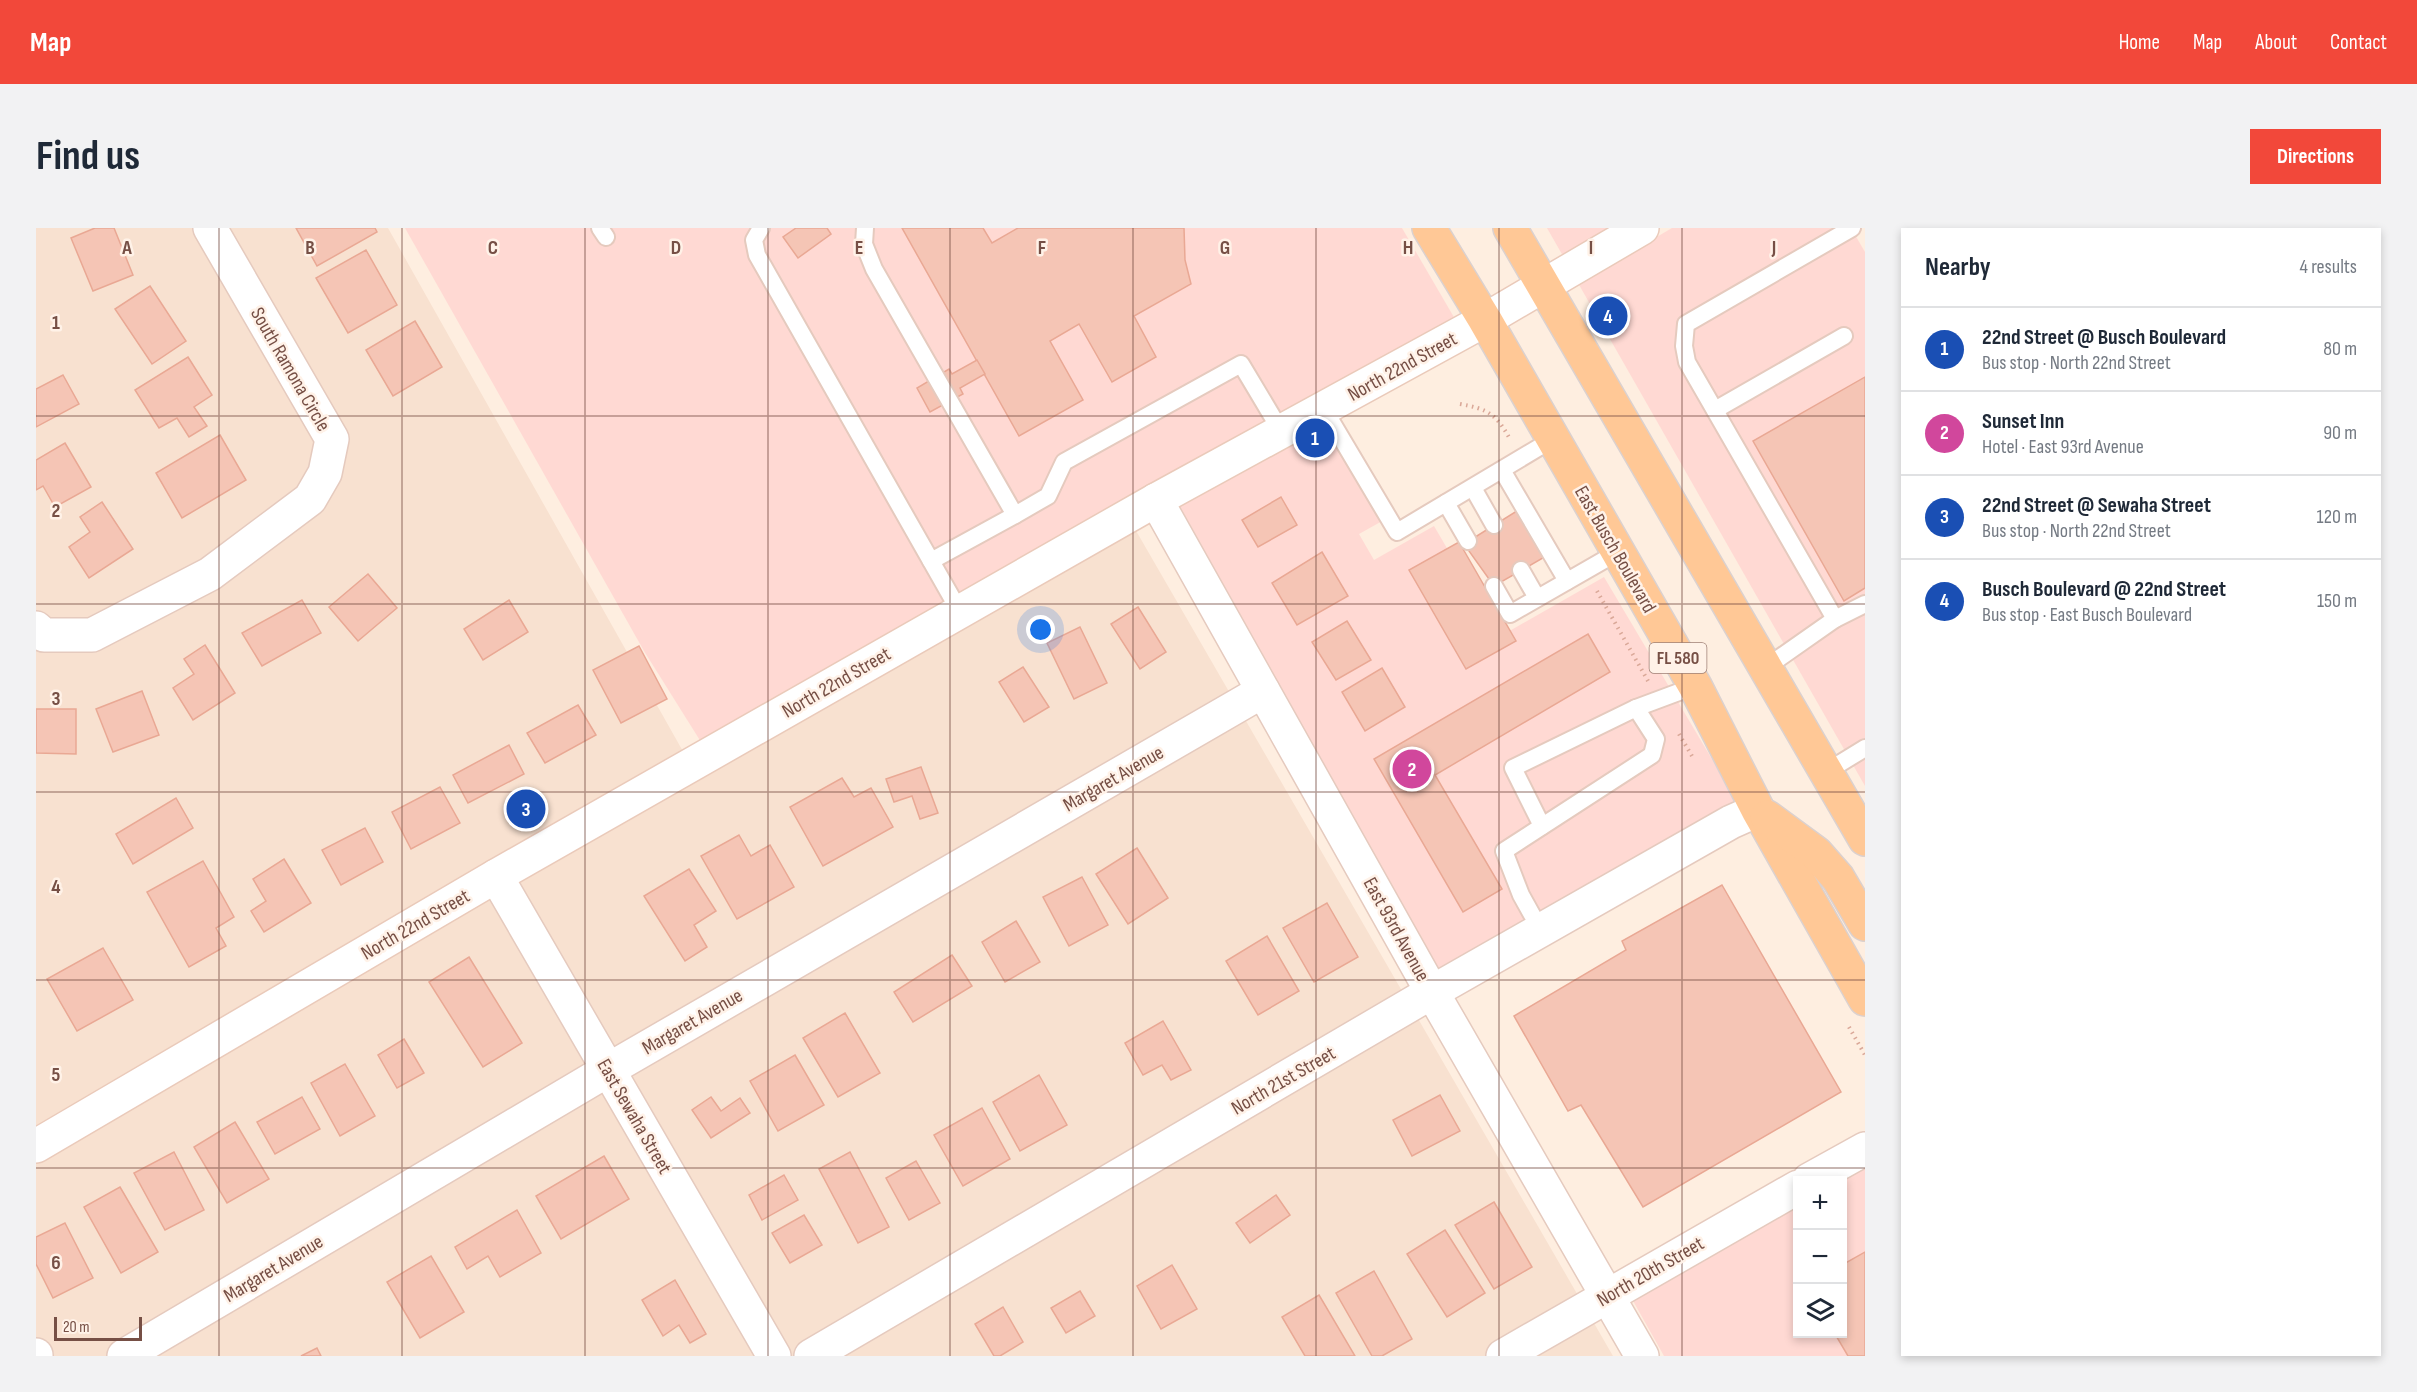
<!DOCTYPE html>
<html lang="en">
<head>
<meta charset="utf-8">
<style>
  :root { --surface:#fff; --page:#f2f2f3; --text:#1f2937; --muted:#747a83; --line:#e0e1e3; --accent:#f2483a }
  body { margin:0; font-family:"Sofia Sans Condensed",sans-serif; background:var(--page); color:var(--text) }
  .controls { position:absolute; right:18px; bottom:18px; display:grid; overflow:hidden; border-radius:0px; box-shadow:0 3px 9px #0003 }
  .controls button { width:54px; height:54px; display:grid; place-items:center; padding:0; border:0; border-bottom:2px solid var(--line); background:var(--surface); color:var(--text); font:30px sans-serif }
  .scale { position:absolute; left:18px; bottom:15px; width:88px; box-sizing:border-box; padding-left:6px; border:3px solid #764f45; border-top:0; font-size:16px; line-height:21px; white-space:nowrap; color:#764f45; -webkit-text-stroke:4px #fff2e8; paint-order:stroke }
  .you { position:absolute; left:1005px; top:402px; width:21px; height:21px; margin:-15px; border:4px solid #fff; border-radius:50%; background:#1a73e8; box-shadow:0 0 0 9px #1a73e833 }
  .badge { display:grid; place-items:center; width:39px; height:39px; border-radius:50%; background:var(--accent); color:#fff; font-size:20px; font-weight:700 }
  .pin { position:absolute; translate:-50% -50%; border:3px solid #fff; box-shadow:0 2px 6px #0006 }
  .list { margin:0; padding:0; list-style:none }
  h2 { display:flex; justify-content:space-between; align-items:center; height:78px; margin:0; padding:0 24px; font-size:26px }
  h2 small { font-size:20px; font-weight:400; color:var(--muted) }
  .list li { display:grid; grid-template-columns:39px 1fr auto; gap:18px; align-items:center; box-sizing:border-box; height:84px; padding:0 24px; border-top:2px solid var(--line) }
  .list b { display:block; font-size:22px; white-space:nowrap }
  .list p { margin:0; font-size:20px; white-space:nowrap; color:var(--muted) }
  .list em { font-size:20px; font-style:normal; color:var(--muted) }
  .icon { flex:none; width:33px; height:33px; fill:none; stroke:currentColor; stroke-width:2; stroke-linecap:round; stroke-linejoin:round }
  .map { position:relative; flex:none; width:1829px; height:1128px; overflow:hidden; border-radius:0px }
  header { display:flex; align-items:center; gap:36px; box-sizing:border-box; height:84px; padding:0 30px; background:var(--accent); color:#fff }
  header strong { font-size:28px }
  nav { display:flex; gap:33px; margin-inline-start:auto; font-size:21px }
  .intro { display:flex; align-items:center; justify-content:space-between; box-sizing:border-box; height:144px; padding:0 36px }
  h1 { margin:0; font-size:42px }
  .button { padding:15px 27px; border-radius:0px; background:var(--accent); color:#fff; font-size:21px; font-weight:700 }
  main { display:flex; gap:36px; padding:0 36px }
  aside { flex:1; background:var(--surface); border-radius:0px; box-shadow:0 3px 9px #0003 }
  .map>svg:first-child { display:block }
  .residential { fill:#f8e1d0 }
  .commercial { fill:#ffd9d3 }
  .building { fill:#f5c5b5; stroke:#e9a894; stroke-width:1.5 }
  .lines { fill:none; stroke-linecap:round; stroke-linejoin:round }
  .lane-casing { stroke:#e5cabe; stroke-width:20 }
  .street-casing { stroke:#e5cabe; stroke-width:36 }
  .secondary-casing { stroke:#eacaba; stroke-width:36 }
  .primary-casing { stroke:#dbd1cf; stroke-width:36 }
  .path { stroke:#daa898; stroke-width:4; stroke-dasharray:1.5 4.5; stroke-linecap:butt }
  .lane { stroke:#fff; stroke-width:16 }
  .street { stroke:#fff; stroke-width:33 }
  .secondary { stroke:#fff; stroke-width:33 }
  .primary { stroke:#ffc896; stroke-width:33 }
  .grid { fill:none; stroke:#764f45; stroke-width:1.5; stroke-opacity:0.55 }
  .labels { text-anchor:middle; stroke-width:5; stroke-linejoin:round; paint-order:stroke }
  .shield { fill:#fff2e8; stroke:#9f8076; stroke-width:1.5 }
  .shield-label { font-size:18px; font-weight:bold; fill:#764f45 }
  .street-label { font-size:20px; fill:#764f45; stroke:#fff2e8 }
  .grid-label { font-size:20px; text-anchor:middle; font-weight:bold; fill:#764f45; stroke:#fff2e8; stroke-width:5; stroke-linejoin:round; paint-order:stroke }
</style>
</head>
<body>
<header>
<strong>Map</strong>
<nav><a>Home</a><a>Map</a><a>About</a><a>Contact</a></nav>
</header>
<div class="intro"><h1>Find us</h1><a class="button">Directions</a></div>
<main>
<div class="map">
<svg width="1829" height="1128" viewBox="0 0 1829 1128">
  <rect width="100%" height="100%" fill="#feeee0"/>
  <!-- residential -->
  <path class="residential" d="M0,0H352L662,550L1099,301L1577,1128H0Z"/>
  <!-- commercial -->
  <g class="commercial">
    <path d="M369,0H1366L1419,91L665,514L608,423Z"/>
    <path d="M1511,0H1576L1527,28Z"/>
    <path d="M1636,0H1815L1829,24V558L1542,55Z"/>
    <path d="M1302,190L1357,287L1323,306L1338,332L1398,298L1463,409L1568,349L1680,538L1699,576L1403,743L1143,277Z"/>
    <path d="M1829,939V1128H1628L1596,1071L1761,977L1762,1106H1806V952H1805Z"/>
  </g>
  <!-- building -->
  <g class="building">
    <path d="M59,0H78L97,47L57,63L35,10Z"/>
    <path d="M260,0H339L341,4L281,38Z"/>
    <path d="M760,0H791L795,6L762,30L747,9Z"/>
    <path d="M866,0H947L956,15L982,0H1148L1149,32L1155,56L1098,88L1120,129L1076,154L1043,96L1014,113L1047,172L983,208Z"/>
    <path d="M330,22L361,77L312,105L280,50Z"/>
    <path d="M114,58L150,113L116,136L79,81Z"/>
    <path d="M379,93L406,139L357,168L330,122Z"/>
    <path d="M152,129L176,167L158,179L171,198L153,209L141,190L123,200L99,162Z"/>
    <path d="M941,132L949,146L924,160L927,166L894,184L881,160L913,141L916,146Z"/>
    <path d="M27,147L43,176L0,199V161Z"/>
    <path d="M1829,149V360L1808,373L1717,213Z"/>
    <path d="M184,207L210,252L146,290L120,245Z"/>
    <path d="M29,215L55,259L19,279L7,258L0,262V232Z"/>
    <path d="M1245,269L1261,297L1222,319L1206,292Z"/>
    <path d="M66,274L97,321L53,350L33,319L54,304L44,289Z"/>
    <path d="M1484,281L1512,327L1458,358L1428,316Z"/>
    <path d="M1423,314L1480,413L1430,441L1373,342Z"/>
    <path d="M1286,324L1312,368L1261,397L1236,355Z"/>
    <path d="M332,346L361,380L322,413L293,379Z"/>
    <path d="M266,372L285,405L226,438L206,405Z"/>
    <path d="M473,372L492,404L447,432L428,401Z"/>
    <path d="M1102,379L1130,424L1104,441L1075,396Z"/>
    <path d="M1311,393L1335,432L1300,452L1276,414Z"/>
    <path d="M1044,399L1071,455L1038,471L1011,415Z"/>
    <path d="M1552,406L1574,444L1399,547L1466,661L1427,684L1338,531Z"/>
    <path d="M169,417L199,465L157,492L137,460L158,446L148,431Z"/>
    <path d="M603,418L631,471L585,495L557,442Z"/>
    <path d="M987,439L1013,479L988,494L963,454Z"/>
    <path d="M1346,440L1369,479L1329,503L1306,464Z"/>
    <path d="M106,463L123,507L77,524L60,481Z"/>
    <path d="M542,477L560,507L509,535L491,505Z"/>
    <path d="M0,481H40V526L0,525Z"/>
    <path d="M473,517L488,546L432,575L417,547Z"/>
    <path d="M885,539L902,585L884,591L876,568L858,574L850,551Z"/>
    <path d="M806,550L818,569L835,560L857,599L787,638L754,579Z"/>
    <path d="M404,559L424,595L375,621L356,584Z"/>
    <path d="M140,570L157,600L97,636L80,606Z"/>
    <path d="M329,600L347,634L305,657L286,622Z"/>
    <path d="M703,607L715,628L734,617L758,659L701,691L665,628Z"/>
    <path d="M1101,620L1132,670L1092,696L1060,646Z"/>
    <path d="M248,631L275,675L228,704L215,683L230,673L217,651Z"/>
    <path d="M167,633L198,689L180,700L190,718L153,739L111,664Z"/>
    <path d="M653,641L680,683L658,697L671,719L649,733L608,668Z"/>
    <path d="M1046,649L1072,697L1033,718L1007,669Z"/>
    <path d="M1686,657L1805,864L1607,979L1545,877L1532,883L1478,788L1590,722L1586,713Z"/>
    <path d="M1291,675L1322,729L1278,754L1247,700Z"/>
    <path d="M980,693L1004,734L969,754L946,714Z"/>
    <path d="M1231,708L1263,763L1222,787L1190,733Z"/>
    <path d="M67,720L97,772L41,803L11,751Z"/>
    <path d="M916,727L936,758L877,794L858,764Z"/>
    <path d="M433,729L486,815L447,839L393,754Z"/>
    <path d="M809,785L844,845L802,869L767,810Z"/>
    <path d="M1127,793L1155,842L1135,852L1126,837L1107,847L1089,815Z"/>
    <path d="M368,811L388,845L361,860L342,827Z"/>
    <path d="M759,827L788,877L742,903L714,853Z"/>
    <path d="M309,836L339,888L304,908L275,855Z"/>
    <path d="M1003,847L1031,897L984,923L957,874Z"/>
    <path d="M1404,867L1424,903L1376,928L1357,892Z"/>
    <path d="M266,869L284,901L239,926L221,894Z"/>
    <path d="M675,869L685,883L704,870L714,885L675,910L656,882Z"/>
    <path d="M946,880L974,931L927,958L898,907Z"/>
    <path d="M199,894L233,951L191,975L158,919Z"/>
    <path d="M138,924L168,982L129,1002L98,945Z"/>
    <path d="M814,924L853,999L822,1015L783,941Z"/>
    <path d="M568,928L593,971L525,1011L500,968Z"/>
    <path d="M880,933L904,975L873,992L850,950Z"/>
    <path d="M748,947L762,972L726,992L713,967Z"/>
    <path d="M84,959L122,1024L85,1045L48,979Z"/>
    <path d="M1240,967L1254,987L1214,1015L1200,995Z"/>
    <path d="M1458,974L1496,1039L1458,1061L1419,997Z"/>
    <path d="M481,982L505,1025L464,1049L452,1028L431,1041L419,1019Z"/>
    <path d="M768,987L786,1017L754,1035L736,1005Z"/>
    <path d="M29,995L57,1050L17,1070L0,1036V1009Z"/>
    <path d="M1409,1002L1449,1065L1411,1089L1371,1026Z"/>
    <path d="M1829,1024V1128H1812L1799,1106H1806V1037Z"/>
    <path d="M395,1028L428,1084L384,1110L351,1054Z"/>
    <path d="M1136,1037L1161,1081L1125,1101L1101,1058Z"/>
    <path d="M1338,1043L1376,1111L1346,1128H1336L1300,1065Z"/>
    <path d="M639,1052L670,1106L654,1115L643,1097L627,1108L606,1072Z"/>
    <path d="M1044,1063L1059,1088L1030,1105L1015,1080Z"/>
    <path d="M1283,1067L1319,1128H1269L1246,1089Z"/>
    <path d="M967,1079L987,1114L964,1128H958L939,1096Z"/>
    <path d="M281,1120L285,1128H265Z"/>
  </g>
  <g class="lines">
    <defs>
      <g id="lane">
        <path d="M564,0L570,9"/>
        <path d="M725,0L718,12L721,27L924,384"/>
        <path d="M829,0L828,16L838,41L979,287L1012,268L1028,234L1205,136L1245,203"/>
        <path d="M1288,181L1361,304L1517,211"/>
        <path d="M1679,182L1808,108"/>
        <path d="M1466,242L1531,353"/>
        <path d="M1437,260L1458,297"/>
        <path d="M1410,275L1432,313"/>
        <path d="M895,333L979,287"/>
        <path d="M1485,342L1501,370"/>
        <path d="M1458,358L1474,386L1582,324"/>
        <path d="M1799,391L1651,134L1648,118L1650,96L1816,0"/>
        <path d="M1729,440L1799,391L1829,376"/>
        <path d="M1790,544L1829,520"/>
        <path d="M1506,598L1477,540L1600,480L1659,458"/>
        <path d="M1505,703L1485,667L1468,623L1616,527L1620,511L1600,480"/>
      </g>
      <g id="street">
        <path d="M1120,272L1396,764L1606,1128"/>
        <path d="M0,400L8,407H56L174,346L274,271L289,245L296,211L174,0"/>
        <path d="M460,648L738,1128"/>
        <path d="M1773,952L1829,921"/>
        <path d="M0,1127V1128"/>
        <path d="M88,1128L572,842L1227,463"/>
        <path d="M775,1128L1396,764L1695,594L1722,582"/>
        <path d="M1467,1128L1762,959"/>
      </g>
      <path id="secondary" d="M0,918L460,648L1120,272L1449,92L1606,0"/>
      <g id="primary">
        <path d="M1393,0L1449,92L1659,458L1722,582L1829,771"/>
        <path d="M1474,0L1829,611"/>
        <path d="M1731,589L1780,625L1802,650L1829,696"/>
      </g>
    </defs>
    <!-- lane casing -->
    <use href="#lane" class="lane-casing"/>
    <!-- street casing -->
    <use href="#street" class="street-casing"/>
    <!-- secondary casing -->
    <use href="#secondary" class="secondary-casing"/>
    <!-- primary casing -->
    <use href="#primary" class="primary-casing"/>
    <!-- path -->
    <g class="path">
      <path d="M1424,176C1452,181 1460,186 1474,211"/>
      <path d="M1561,363L1612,453"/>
      <path d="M1643,506L1656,528"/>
      <path d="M1813,799L1829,827"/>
    </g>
    <!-- lane -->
    <use href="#lane" class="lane"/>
    <!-- street -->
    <use href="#street" class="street"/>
    <!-- secondary -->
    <use href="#secondary" class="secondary"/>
    <!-- primary -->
    <use href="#primary" class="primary"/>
  </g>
  <!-- grid -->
  <path class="grid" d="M183,0V1128M366,0V1128M549,0V1128M732,0V1128M914,0V1128M1097,0V1128M1280,0V1128M1463,0V1128M1646,0V1128M0,188H1829M0,376H1829M0,564H1829M0,752H1829M0,940H1829"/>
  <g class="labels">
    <!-- shield labels -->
    <rect class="shield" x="1613.5" y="415" width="57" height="30" rx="4.5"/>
    <g class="shield-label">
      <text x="1642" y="436">FL 580</text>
    </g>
    <!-- street labels -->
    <g class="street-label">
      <text transform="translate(1366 138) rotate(-29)" y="7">North 22nd Street</text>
      <text transform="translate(255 141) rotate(60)" y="7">South Ramona Circle</text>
      <text transform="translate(1580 321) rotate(60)" y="7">East Busch Boulevard</text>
      <text transform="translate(800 454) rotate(-30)" y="7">North 22nd Street</text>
      <text transform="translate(1077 550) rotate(-30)" y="7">Margaret Avenue</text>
      <text transform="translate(379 696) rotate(-30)" y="7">North 22nd Street</text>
      <text transform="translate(1361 701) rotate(61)" y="7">East 93rd Avenue</text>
      <text transform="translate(656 793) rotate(-30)" y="7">Margaret Avenue</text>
      <text transform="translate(1247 852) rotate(-30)" y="7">North 21st Street</text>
      <text transform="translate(599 888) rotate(60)" y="7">East Sewaha Street</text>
      <text transform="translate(237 1040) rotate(-31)" y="7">Margaret Avenue</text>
      <text transform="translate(1614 1043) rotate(-30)" y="7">North 20th Street</text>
    </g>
  </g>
  <g class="grid-label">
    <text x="91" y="26">A</text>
    <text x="274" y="26">B</text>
    <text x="457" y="26">C</text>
    <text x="640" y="26">D</text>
    <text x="823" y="26">E</text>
    <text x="1006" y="26">F</text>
    <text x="1189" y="26">G</text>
    <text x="1372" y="26">H</text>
    <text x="1555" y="26">I</text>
    <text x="1738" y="26">J</text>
    <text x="20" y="101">1</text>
    <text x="20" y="289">2</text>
    <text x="20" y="477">3</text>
    <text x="20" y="665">4</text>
    <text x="20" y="853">5</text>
    <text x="20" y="1041">6</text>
  </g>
</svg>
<div class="controls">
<button>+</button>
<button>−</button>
<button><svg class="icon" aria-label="layers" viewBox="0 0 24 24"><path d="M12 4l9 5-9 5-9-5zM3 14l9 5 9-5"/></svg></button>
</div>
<div class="scale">20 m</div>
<div class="you"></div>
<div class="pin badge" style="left:1279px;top:210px;background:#1a4fb4">1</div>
<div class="pin badge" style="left:1376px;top:541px;background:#d1479c">2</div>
<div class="pin badge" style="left:490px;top:581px;background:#1a4fb4">3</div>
<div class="pin badge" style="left:1572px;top:88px;background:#1a4fb4">4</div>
</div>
<aside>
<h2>Nearby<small>4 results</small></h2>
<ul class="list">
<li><span class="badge" style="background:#1a4fb4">1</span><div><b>22nd Street @ Busch Boulevard</b><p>Bus stop · North 22nd Street</p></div><em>80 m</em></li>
<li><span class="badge" style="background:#d1479c">2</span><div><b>Sunset Inn</b><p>Hotel · East 93rd Avenue</p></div><em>90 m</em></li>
<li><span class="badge" style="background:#1a4fb4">3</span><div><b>22nd Street @ Sewaha Street</b><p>Bus stop · North 22nd Street</p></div><em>120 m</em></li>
<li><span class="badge" style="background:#1a4fb4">4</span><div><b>Busch Boulevard @ 22nd Street</b><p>Bus stop · East Busch Boulevard</p></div><em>150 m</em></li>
</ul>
</aside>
</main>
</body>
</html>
